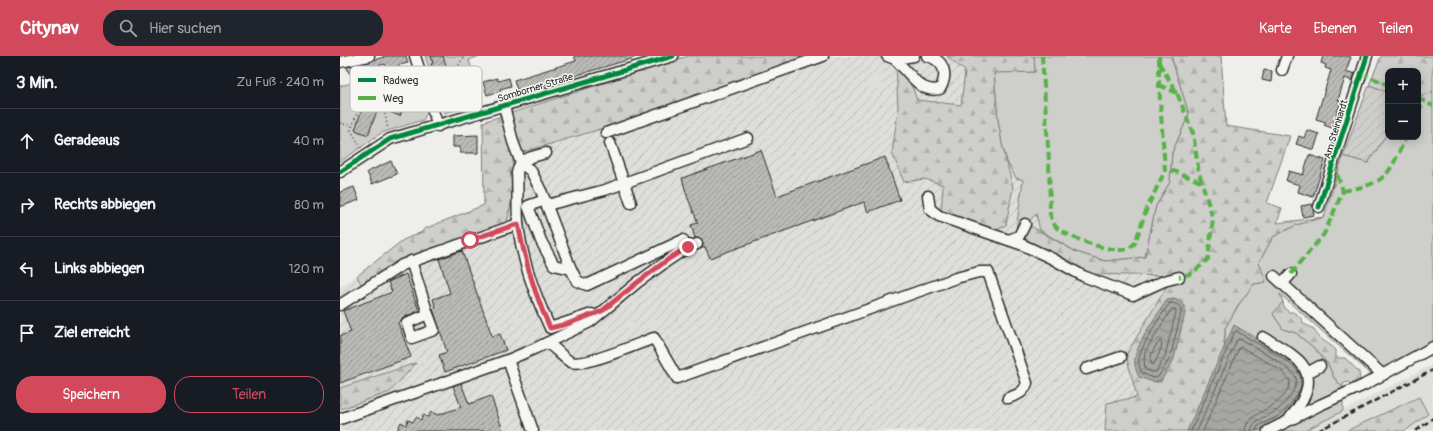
<!DOCTYPE html>
<html lang="de">
<head>
<meta charset="utf-8">
<style>
  :root { --surface:#171b24; --page:#20242c; --text:#f1f3f6; --muted:#9ea1a6; --line:#363941; --accent:#d1495b }
  body { margin:0; font-family:Pangolin,sans-serif; background:var(--page); color:var(--text) }
  .controls { position:absolute; right:12px; top:12px; display:grid; overflow:hidden; border-radius:8px; box-shadow:0 2px 10px #0003 }
  .controls button { width:36px; height:36px; display:grid; place-items:center; padding:0; border:0; border-bottom:1px solid var(--line); background:var(--surface); color:var(--text); font:20px sans-serif }
  .stop { position:absolute; width:12px; height:12px; margin:-9px; border:3px solid #d1495b; border-radius:50%; background:#fff }
  .stop.end { background:#d1495b; border-color:#fff; box-shadow:0 1px 4px #0008 }
  .list { margin:0; padding:0; list-style:none }
  h2 { display:flex; justify-content:space-between; align-items:center; height:52px; margin:0; padding:0 16px; font-size:17px }
  h2 small { font-size:13px; font-weight:400; color:var(--muted) }
  .list li { display:grid; grid-template-columns:26px 1fr auto; gap:12px; align-items:center; box-sizing:border-box; height:64px; padding:0 16px; border-top:1px solid var(--line) }
  .list b { display:block; font-size:15px; white-space:nowrap }
  .list em { font-size:13px; font-style:normal; color:var(--muted) }
  .actions { display:flex; gap:8px; padding:12px 16px }
  .actions a { flex:1; padding:9px 0; border:1px solid var(--accent); border-radius:16px; text-align:center; font-size:14px; color:var(--accent) }
  .actions .main { background:var(--accent); color:#fff }
  .icon { flex:none; width:22px; height:22px; fill:none; stroke:currentColor; stroke-width:2; stroke-linecap:round; stroke-linejoin:round }
  .map { position:relative; flex:none; width:1093px; height:375px; overflow:hidden }
  header { display:flex; align-items:center; gap:24px; box-sizing:border-box; height:56px; padding:0 20px; background:var(--accent); color:#fff }
  header strong { font-size:19px }
  nav { display:flex; gap:22px; margin-inline-start:auto; font-size:14px }
  .search { width:280px; height:36px; background:var(--page); display:flex; align-items:center; gap:10px; box-sizing:border-box; padding:0 14px; border-radius:16px; color:var(--muted); font-size:15px }
  main { display:flex }
  aside { flex:1; background:var(--surface) }
  .map>svg:first-child { display:block }
  .built { fill:#dededb }
  .industrial { fill:url(#industrial-furrows) }
  .grass { fill:#cececa; stroke:#7c7c7a }
  .forest { fill:url(#forest-firs); stroke:#7c7c7a }
  .garden { fill:url(#garden-furrows); stroke:#7c7c7a }
  .water { fill:url(#water-waves); stroke:#757573 }
  .lines { fill:none; stroke-linecap:round; stroke-linejoin:round }
  .shore { stroke:#5c5c5b; stroke-width:1 }
  .building { fill:url(#building-hatch); stroke:#2b2b2b }
  .minor-casing { stroke:#2b2b2b; stroke-width:13 }
  .path { stroke:#2b2b2b; stroke-width:1.5; stroke-dasharray:1 3; stroke-linecap:butt }
  .minor { stroke:#f6f6f2; stroke-width:10 }
  .rail { stroke:#2b2b2b; stroke-width:2.5; stroke-dasharray:6 3; stroke-linecap:butt }
  .quiet { stroke:#56b246; stroke-width:4; stroke-dasharray:8 4; stroke-linecap:butt }
  .cycleway-casing { stroke:#f6f6f2; stroke-width:8 }
  .cycleway { stroke:#00873e; stroke-width:5 }
  .route { stroke:#d1495b; stroke-width:5 }
  .labels { text-anchor:middle; stroke-width:3; stroke-linejoin:round; paint-order:stroke }
  .street-label { font-size:10px; fill:#2b2b2b; stroke:#f6f6f2 }
  .key { fill:#f6f6f2; stroke:#b9b9b6; stroke-width:1 }
  .key-label { font-size:11px; fill:#2b2b2b }
</style>
</head>
<body>
<header>
<strong>Citynav</strong>
<div class="search"><svg class="icon" aria-label="search" viewBox="0 0 24 24"><circle cx="10" cy="10" r="6"/><path d="M15 15l6 6"/></svg>Hier suchen</div>
<nav><a>Karte</a><a>Ebenen</a><a>Teilen</a></nav>
</header>
<main>
<aside>
<h2>3 Min.<small>Zu Fuß · 240 m</small></h2>
<ul class="list">
<li><svg class="icon" aria-label="ahead" viewBox="0 0 24 24"><path d="M12 20V5M6 11l6-6 6 6"/></svg><div><b>Geradeaus</b></div><em>40 m</em></li>
<li><svg class="icon" aria-label="right" viewBox="0 0 24 24"><path d="M7 20v-9h11M14 6l5 5-5 5"/></svg><div><b>Rechts abbiegen</b></div><em>80 m</em></li>
<li><svg class="icon" aria-label="left" viewBox="0 0 24 24"><path d="M17 20v-9H6M10 6l-5 5 5 5"/></svg><div><b>Links abbiegen</b></div><em>120 m</em></li>
<li><svg class="icon" aria-label="arrive" viewBox="0 0 24 24"><path d="M6 21V4h12l-3 4 3 4H6"/></svg><div><b>Ziel erreicht</b></div></li>
</ul>
<div class="actions"><a class="main">Speichern</a><a>Teilen</a></div>
</aside>
<div class="map">
<svg width="1093" height="375" viewBox="0 0 1093 375">
  <defs>
    <pattern id="industrial-furrows" width="10" height="10" patternUnits="userSpaceOnUse"><rect width="10" height="10" fill="#dededb"/><path d="M-1 1l2-2M0 10L10 0M9 11l2-2" fill="none" stroke="#bfbfbc"/></pattern>
    <pattern id="forest-firs" width="22" height="20" patternUnits="userSpaceOnUse"><rect width="22" height="20" fill="#cececa"/><path d="M5 1l3.5 6h-7zM16 11l3.5 6h-7z" fill="#b1b1ae"/></pattern>
    <pattern id="garden-furrows" width="10" height="10" patternUnits="userSpaceOnUse"><rect width="10" height="10" fill="#cececa"/><path d="M-1 1l2-2M0 10L10 0M9 11l2-2" fill="none" stroke="#b1b1ae"/></pattern>
    <pattern id="water-waves" width="16" height="10" patternUnits="userSpaceOnUse"><rect width="16" height="10" fill="#a6a6a3"/><path d="M0 5q4-4 8 0t8 0" fill="none" stroke="#878785"/></pattern>
    <pattern id="building-hatch" width="6" height="6" patternUnits="userSpaceOnUse"><rect width="6" height="6" fill="#babab7"/><path d="M-1 1l2-2M0 6l6-6M5 7l2-2" fill="none" stroke="#979795"/></pattern>
  </defs>
  <rect width="100%" height="100%" fill="#eeeeea"/>
  <filter id="ink" filterUnits="userSpaceOnUse"><feTurbulence type="fractalNoise" baseFrequency=".025" numOctaves="2"/><feDisplacementMap in="SourceGraphic" scale="8" xChannelSelector="R" yChannelSelector="G"/><feConvolveMatrix kernelMatrix="1 2 1 2 8 2 1 2 1" color-interpolation-filters="sRGB"/></filter>
  <g filter="url(#ink)">
    <!-- built -->
    <path class="built" d="M1093,308V375H1065L1088,358L1079,341L1006,375H964Z"/>
    <!-- industrial -->
    <path class="industrial" d="M348,0H881L886,71L848,375H0V231L17,220L63,184L82,176L84,173L144,149L143,66Z"/>
    <!-- grass -->
    <g class="grass">
      <path d="M85,0H139L129,4L142,47L104,57Z"/>
      <path d="M694,0H831L849,58L832,97L830,126L816,150L805,201L765,205L736,196L700,174L696,158L679,176L676,174L683,124L676,122L667,106L662,88L658,64L654,16H695Z"/>
      <path d="M73,12L89,54L83,64L41,77L0,106V30Z"/>
      <path d="M1093,34V285L1032,319L940,238L943,246L933,258L943,273L956,277L974,292L988,308L994,322L1003,332V355L964,375H861L884,315L885,272L899,248L914,228L925,226L919,206L933,181L956,169L984,161L1003,100L1028,107L1048,76V81H1078V40L1090,37Z"/>
    </g>
    <!-- forest -->
    <g class="forest">
      <path d="M348,0H472L318,56L173,99V138L167,166L57,207L42,216L22,230L17,220L63,184L82,176L84,173L144,149L143,66Z"/>
      <path d="M607,0H694L695,16L654,17L658,64L662,88L673,131L666,169L657,174L601,157L603,129L585,123L564,126L552,97L558,54L556,8L569,23L577,44L621,49L625,15Z"/>
      <path d="M831,0H881L886,70L950,80L927,147L942,152L937,167L984,161L956,169L933,181L919,206L926,226L914,228L899,248L885,272L884,315L861,375H765L767,347L797,341L786,299L833,220L745,218L685,186L687,168L736,196L765,205L805,201L816,150L830,126L832,97L849,58Z"/>
      <path d="M1041,0H1093V34L1091,37L1078,40V15H1048V36L1029,29Z"/>
      <path d="M943,246L944,252L949,256H953L960,261L964,268L974,273C977,283 989,287 996,294V302H1005L1019,316L1020,326L1013,329L1007,326L1003,328V332L994,322L988,308L974,292L956,277L943,273L933,258Z"/>
      <path d="M76,307L50,336L0,353V332Z"/>
      <path d="M1079,341L1088,358L1065,375H1006Z"/>
    </g>
    <!-- garden -->
    <path class="garden" d="M1029,29L1048,36V76L1028,107L1003,100Z"/>
    <!-- water -->
    <g class="water">
      <path d="M834,243L839,245L845,250V257L834,303L821,325L813,326L799,321C796,315 794,308 795,302C797,287 818,257 827,244Z"/>
      <path d="M894,269L951,303L965,319V329L955,349L943,362L917,375H847Z"/>
    </g>
    <g class="lines">
      <!-- shore -->
      <g class="shore">
        <path d="M830,247L837,248L841,252V257L830,302L818,321L813,322L802,317C800,313 798,307 799,302C801,290 822,257 830,247Z"/>
        <path d="M832,253H835L836,256L825,300L816,316L806,314L805,312L804,304L805,296Z"/>
        <path d="M820,285L822,288L819,298L814,308L812,309C808,301 814,291 820,285Z"/>
        <path d="M851,375L894,277L896,275C907,281 918,288 929,294C948,306 973,317 955,342C951,348 945,355 940,359C934,363 925,366 918,370L916,375"/>
        <path d="M857,375L897,284L899,283C910,288 953,312 956,322C959,332 943,350 936,355C927,361 912,363 911,375"/>
        <path d="M863,375L899,292L901,291L942,315L950,325C947,354 906,353 905,375"/>
      </g>
    </g>
    <!-- building -->
    <g class="building">
      <path d="M43,0H66L68,7L59,9L60,12L47,15L45,8L9,17L7,11L30,6L34,4L44,1Z"/>
      <path d="M91,0H103L118,45L104,49L91,8L93,7Z"/>
      <path d="M234,0H293L294,2L178,37L174,24L236,5Z"/>
      <path d="M983,0H1007L1011,1L1006,15L1015,18L1012,25L1005,22L998,44L1001,45L992,72L984,69L986,66L976,63L991,14L985,12L986,9L981,7Z"/>
      <path d="M924,14L932,15L931,26L922,24Z"/>
      <path d="M157,22L158,25L169,22L171,30L160,33L161,35L147,39L143,26Z"/>
      <path d="M56,30L69,35L60,60L47,55Z"/>
      <path d="M23,50L37,55L28,79L15,74Z"/>
      <path d="M967,74L979,78L974,94L956,88L959,80L964,82Z"/>
      <path d="M138,79V97H120V91H113V80Z"/>
      <path d="M421,94L437,140L545,101L560,144L528,156L524,146L370,202L365,191L360,193L363,189L362,183L355,182L351,169L358,167L347,140L342,122Z"/>
      <path d="M969,99L985,104L973,141L958,136L960,129L946,125L949,115L963,119Z"/>
      <path d="M51,105L57,118L32,128L27,116Z"/>
      <path d="M14,131L19,144L0,151V136Z"/>
      <path d="M972,148L974,159L963,161L961,150Z"/>
      <path d="M122,195L152,280L160,278L166,294L105,316L99,299L107,296L93,253L96,252L93,243L110,237L99,203Z"/>
      <path d="M66,218L79,255L64,261L58,267L71,301L0,327V280L11,276L3,255L52,236L48,226Z"/>
      <path d="M121,327L129,348L151,340L163,375H57L61,366L66,369L68,364L73,366L76,361L81,364L83,359L88,361L91,356L98,359L121,351L113,330Z"/>
    </g>
    <g class="lines">
      <defs>
        <g id="minor">
          <path d="M75,0L98,70"/>
          <path d="M547,0L555,3L574,0"/>
          <path d="M555,3C560,8 565,14 570,19C579,29 586,36 600,33C608,19 605,4 587,0"/>
          <path d="M0,6L29,0"/>
          <path d="M942,14L947,0"/>
          <path d="M164,50L173,86L181,107L191,115L202,137L231,213"/>
          <path d="M266,77L483,0"/>
          <path d="M270,87L291,147"/>
          <path d="M206,97C193,101 180,101 177,117C178,134 177,150 178,166C181,203 195,239 210,272L252,258"/>
          <path d="M0,116L50,83L333,0"/>
          <path d="M588,140L590,153L599,160L683,189L713,203L743,220L793,239L824,225L839,221"/>
          <path d="M205,144L188,150L201,185L214,209L231,213L237,225L247,229L343,184"/>
          <path d="M207,149L265,134L408,82"/>
          <path d="M979,151L1027,0"/>
          <path d="M669,184L679,180L685,168"/>
          <path d="M71,205L88,258L67,267L72,282L94,274L88,258"/>
          <path d="M934,220L1043,319"/>
          <path d="M942,228L951,218"/>
          <path d="M0,249L62,209L178,168"/>
          <path d="M923,281C933,287 943,292 952,299C979,318 967,342 950,362"/>
          <path d="M207,287C215,291 225,304 231,306C246,311 297,288 314,282L337,322L616,222L639,216H648L687,327C684,337 677,339 668,342"/>
          <path d="M168,304L193,375"/>
          <path d="M746,313L781,301"/>
          <path d="M967,317L980,310"/>
          <path d="M0,363L168,304L196,292L250,266L298,226L330,203L348,191L357,188"/>
          <path d="M928,375L980,349L1024,329L1093,291"/>
        </g>
      </defs>
      <!-- minor casing -->
      <use href="#minor" class="minor-casing"/>
      <!-- path -->
      <g class="path">
        <path d="M22,43V38"/>
        <path d="M120,52L116,39L120,37L114,18L124,0"/>
        <path d="M0,67L12,70"/>
        <path d="M21,92L11,74L22,43L47,45L44,54L48,73"/>
      </g>
      <!-- minor -->
      <use href="#minor" class="minor"/>
      <!-- rail -->
      <g class="rail">
        <path d="M978,375L1093,314"/>
        <path d="M1076,375L1093,362"/>
      </g>
      <!-- quiet -->
      <g class="quiet">
        <path d="M702,0L709,105L710,158C712,163 713,168 717,172C730,182 772,198 788,193C791,191 793,189 795,187L807,152L823,119L825,114L819,29V0"/>
        <path d="M819,7L837,37L853,77L859,117L873,163L868,203L853,217L839,221"/>
        <path d="M1021,17L1048,29"/>
        <path d="M819,29L837,37"/>
        <path d="M1078,42L1093,50"/>
        <path d="M1078,56L1084,44"/>
        <path d="M831,114L861,126"/>
        <path d="M1003,135C1048,127 1048,120 1066,81"/>
        <path d="M951,218L984,178L1003,135L993,107"/>
      </g>
      <defs>
        <g id="cycleway">
          <path d="M0,116L50,83L333,0"/>
          <path d="M979,151L1027,0"/>
        </g>
      </defs>
      <!-- cycleway casing -->
      <use href="#cycleway" class="cycleway-casing"/>
      <!-- cycleway -->
      <use href="#cycleway" class="cycleway"/>
    </g>
  </g>
  <g class="lines" filter="url(#ink)">
    <!-- route -->
    <path class="route" d="M130,184L178,168C185,204 194,238 210,272L227,268L262,255L298,226L330,202L348,191"/>
  </g>
  <g class="labels">
    <!-- street labels -->
    <g class="street-label">
      <text transform="translate(195 31) rotate(-17)" y="4">Somborner Straße</text>
      <text transform="translate(995 73) rotate(-73)" y="4">Am Steinhardt</text>
    </g>
  </g>
  <!-- legend -->
  <rect x="10" y="10" width="132" height="46" rx="6" class="key"/>
  <rect x="18" y="22" width="18" height="4" fill="#00873e"/>
  <rect x="18" y="40" width="18" height="4" fill="#56b246"/>
  <g class="key-label">
    <text x="43" y="28">Radweg</text>
    <text x="43" y="46">Weg</text>
  </g>
</svg>
<div class="controls">
<button>+</button>
<button>−</button>
</div>
<div class="stop" style="left:130px;top:184px"></div>
<div class="stop end" style="left:348px;top:191px"></div>
</div>
</main>
</body>
</html>
